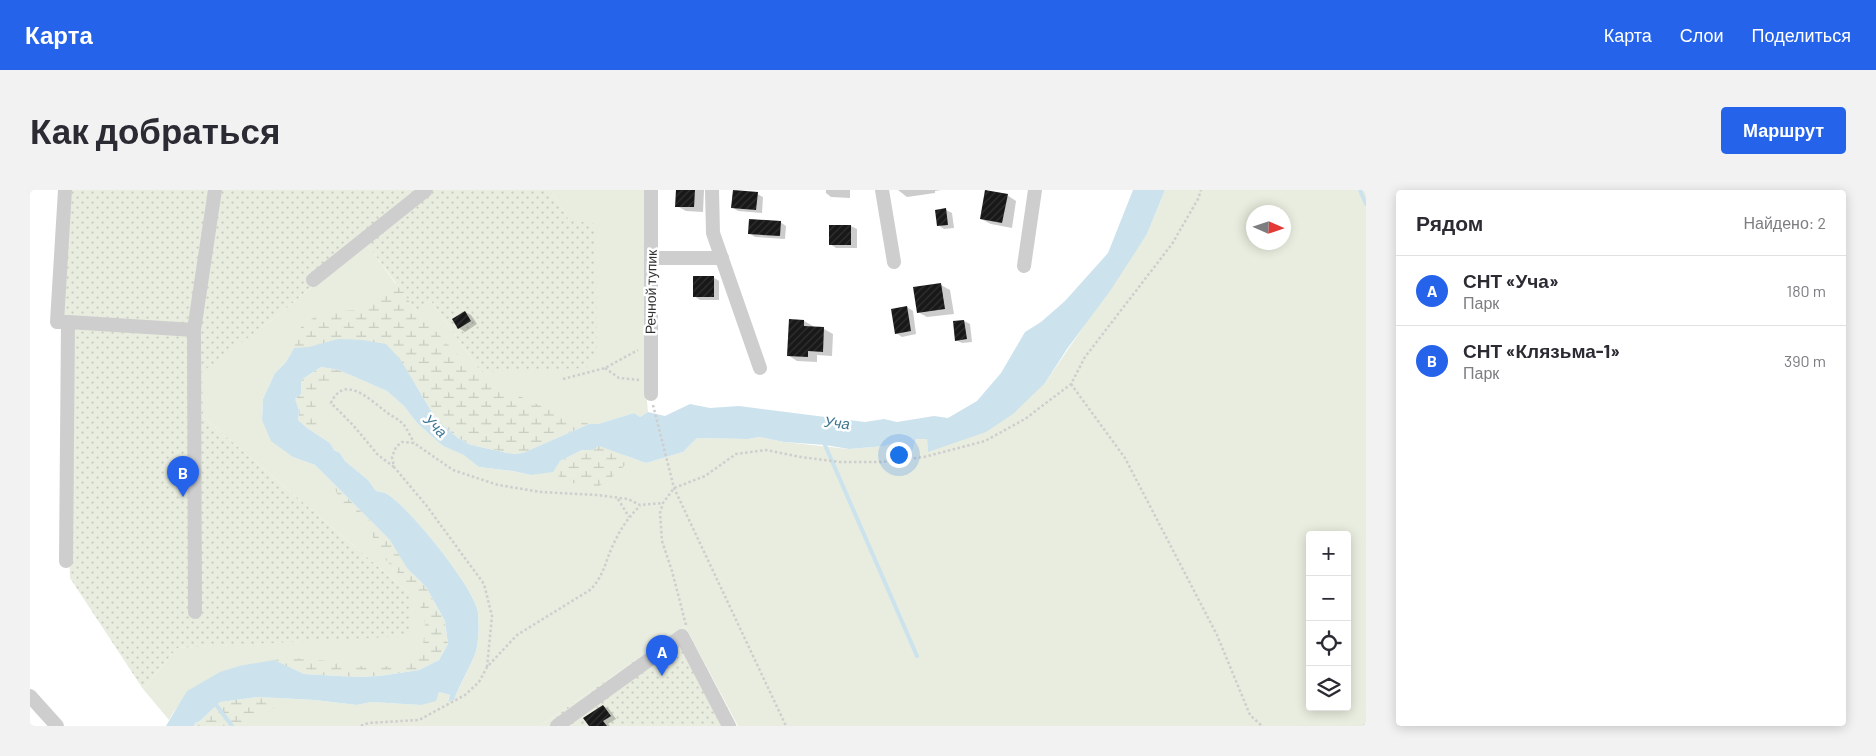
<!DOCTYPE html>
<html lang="ru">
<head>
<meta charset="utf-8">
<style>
  :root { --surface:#fff; --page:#f2f2f3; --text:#2b2b33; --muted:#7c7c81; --line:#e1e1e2; --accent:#2563eb }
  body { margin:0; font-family:Barlow,sans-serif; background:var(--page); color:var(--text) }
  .controls { position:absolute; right:15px; bottom:15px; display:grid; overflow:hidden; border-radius:5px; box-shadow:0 2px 12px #0003 }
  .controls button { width:45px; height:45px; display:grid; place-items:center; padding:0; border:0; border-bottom:1px solid var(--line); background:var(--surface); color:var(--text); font:25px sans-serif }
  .compass { position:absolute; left:1216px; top:15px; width:45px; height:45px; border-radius:50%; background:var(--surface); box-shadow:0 2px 12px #0003; rotate:93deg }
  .you { position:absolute; left:868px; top:264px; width:18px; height:18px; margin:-12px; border:4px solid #fff; border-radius:50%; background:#1a73e8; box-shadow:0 0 0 8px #1a73e833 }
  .badge { display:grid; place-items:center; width:32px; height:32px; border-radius:50%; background:var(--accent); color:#fff; font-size:16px; font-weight:700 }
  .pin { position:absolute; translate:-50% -41px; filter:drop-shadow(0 1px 2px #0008) }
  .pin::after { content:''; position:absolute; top:26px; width:18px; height:15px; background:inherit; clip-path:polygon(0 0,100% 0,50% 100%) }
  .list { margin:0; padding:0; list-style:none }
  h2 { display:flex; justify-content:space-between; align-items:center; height:65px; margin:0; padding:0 20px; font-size:21px }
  h2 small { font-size:16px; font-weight:400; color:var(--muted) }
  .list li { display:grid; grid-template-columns:32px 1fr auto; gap:15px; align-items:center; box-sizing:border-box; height:70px; padding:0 20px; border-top:1px solid var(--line) }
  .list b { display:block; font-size:19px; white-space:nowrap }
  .list p { margin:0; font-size:16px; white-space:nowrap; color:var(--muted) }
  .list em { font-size:16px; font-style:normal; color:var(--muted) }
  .icon { flex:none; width:28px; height:28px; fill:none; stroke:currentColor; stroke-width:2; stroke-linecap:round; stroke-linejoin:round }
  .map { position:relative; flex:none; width:1336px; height:536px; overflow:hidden; border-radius:5px }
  header { display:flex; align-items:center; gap:30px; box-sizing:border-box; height:70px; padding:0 25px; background:var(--accent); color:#fff }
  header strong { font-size:24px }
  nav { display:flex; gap:28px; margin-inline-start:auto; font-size:18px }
  .intro { display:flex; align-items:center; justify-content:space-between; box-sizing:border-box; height:120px; padding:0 30px }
  h1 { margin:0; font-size:35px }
  .button { padding:12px 22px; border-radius:5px; background:var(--accent); color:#fff; font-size:18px; font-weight:700 }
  main { display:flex; gap:30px; padding:0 30px }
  aside { flex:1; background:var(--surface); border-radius:5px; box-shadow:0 2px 12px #0003 }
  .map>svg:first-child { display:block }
  .grass { fill:#e8eddf; fill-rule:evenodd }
  .wetland { fill:url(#wetland-marsh) }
  .garden { fill:url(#garden-dots) }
  .water { fill:#cce2ed }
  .shadow { fill:#0003 }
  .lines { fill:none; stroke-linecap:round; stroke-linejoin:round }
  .stream { stroke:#cce2ed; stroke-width:4 }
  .building { fill:url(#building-hatch) }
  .path { stroke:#cecece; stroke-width:2.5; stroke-dasharray:2.5 2.5; stroke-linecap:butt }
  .minor { stroke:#cecece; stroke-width:14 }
  .labels { text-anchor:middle; stroke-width:5; stroke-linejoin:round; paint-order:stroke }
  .street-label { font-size:14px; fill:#313131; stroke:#fff }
  .water-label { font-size:15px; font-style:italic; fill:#3e7794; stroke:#fff }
</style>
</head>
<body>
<header>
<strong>Карта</strong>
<nav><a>Карта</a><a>Слои</a><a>Поделиться</a></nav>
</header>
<div class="intro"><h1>Как добраться</h1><a class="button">Маршрут</a></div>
<main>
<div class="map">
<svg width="1336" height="536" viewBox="0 0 1336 536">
  <defs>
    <pattern id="wetland-marsh" width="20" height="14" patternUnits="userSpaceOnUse" patternTransform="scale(1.25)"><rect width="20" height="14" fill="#e8eddf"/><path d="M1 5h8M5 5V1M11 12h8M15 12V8" fill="none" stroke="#c7ccc0"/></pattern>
    <pattern id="garden-dots" width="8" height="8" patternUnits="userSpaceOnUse" patternTransform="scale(1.25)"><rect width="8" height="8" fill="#e8eddf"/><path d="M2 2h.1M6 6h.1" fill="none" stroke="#c7ccc0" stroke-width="1.8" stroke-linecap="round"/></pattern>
    <pattern id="building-hatch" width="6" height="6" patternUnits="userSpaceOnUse" patternTransform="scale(1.25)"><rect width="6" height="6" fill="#181818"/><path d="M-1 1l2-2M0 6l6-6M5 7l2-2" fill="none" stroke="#313131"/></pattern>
  </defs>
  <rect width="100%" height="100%" fill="#fff"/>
  <!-- grass -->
  <g class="grass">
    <path d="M520,0H615V191L618,222L610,227L604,223L568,234H558L493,263L383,192L264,158L256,172L245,183L233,209L232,230L263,267L285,275L360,350L415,431L389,480L209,476C178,487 156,501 139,530L113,499L147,458L379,445V403L173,227L171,182L243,129L336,53L385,120L401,111L451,182L539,30Z"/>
    <path d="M1135,0H1336V536H708L655,436L510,536H164L228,507L285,510L327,515L341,512L391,515L409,502L420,505L418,510H424C430,494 439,480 445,464C449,453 449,434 448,422C444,397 379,317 357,304C354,302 349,302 346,301L338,290L315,271L310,263L304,260L300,253L277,238L265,209L309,180L357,201L374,216L387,233L413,256L435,265L449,277L483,281L501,285L569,256L616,273L653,262L667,248L718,249L729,247L754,252L819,259L855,256L866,252L882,262L886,249H897L898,261L1015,193L1117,44ZM1224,22H1254V52H1224ZM1280,345H1317V517H1280Z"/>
  </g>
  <!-- wetland -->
  <g class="wetland">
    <path d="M366,93L386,120L449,188L529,224L559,234L493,263L482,264L441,255L428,248L406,229L370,169L308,149L279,157L264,158L271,137L290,123L324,120L353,106Z"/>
    <path d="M291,177L309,180L319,184L288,200L284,211L289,227V245L277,238L268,230L269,220L265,209L271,204V190Z"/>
    <path d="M569,256L591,263L601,269L586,284L568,297L537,292L523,282L530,271L552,260H562Z"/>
    <path d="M303,294L360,350L377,378L396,397L415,431L418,454L409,470L389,480L350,486L327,487L274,484L244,470C278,465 307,474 340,477C355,478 371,473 386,471L393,458L395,434L389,411L377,393L355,369L339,340L313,318Z"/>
    <path d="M228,507L254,509L239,522L218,529L212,536H164L165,533L170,531L190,512Z"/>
  </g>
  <!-- garden -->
  <g class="garden">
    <path d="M32,0H520L539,30L566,34L567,165L556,178L451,182L401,111L386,120L336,53L243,129L172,182L173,227L379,403V446L147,458L113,499L40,388L32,123Z"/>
    <path d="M655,436L707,536H510Z"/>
  </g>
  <!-- water -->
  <path class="water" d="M1103,0H1135L1117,44L1080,101L1037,159L1015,193L983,224L956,242L898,262L897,249H886L882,262L866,252L855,256L819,259L795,255L754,252L729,247L718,249L667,248L653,262L616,273L569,256L562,260H552L530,271L523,282L501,285L483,281L449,277L434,265L413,256L387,233L374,216L357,201L309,180L291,177L271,190V204L265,209L269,220L268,230L277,238L300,253L304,260L310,263L315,271L338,290L346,301C349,302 354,302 357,304C379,317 444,397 448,422C449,434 449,453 445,464C439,480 430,493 424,510L418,511L420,505L409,502L406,511L391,515L341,512L327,515L285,510L228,507L190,512L170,531L165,533L164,536H136L157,501L190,482L209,476L244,470L274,484L327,487L350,486L389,480L409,470L418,454L415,431L396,397L377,378L360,350L285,275L263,267L241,251L232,230L233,209L245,183L256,172L264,158L279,157L308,149L333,150L356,154L370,169L406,229L428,248L441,255L482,264L493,263L559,234H568L604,223L610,227L618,222L635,226L660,214L680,218L709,216L835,232L854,229L867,232L904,226L918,228L947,211L971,183L995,142L1011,132L1035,111L1078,63Z"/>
  <!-- shadow -->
  <g class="shadow">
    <path d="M647,0H674L673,22L656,21L647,16Z"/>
    <path d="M796,0H820V8L801,7L796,3Z"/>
    <path d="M868,0H911L905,1V3L877,7Z"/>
    <path d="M727,4L733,7L732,23L708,21L702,17Z"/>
    <path d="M977,5L986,11L982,38L961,34L951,29Z"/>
    <path d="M916,20L922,23L924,38L914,39L908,35L906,21Z"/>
    <path d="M750,32L756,36L755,49L725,47L719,43Z"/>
    <path d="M821,36L827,39V58H806L800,54Z"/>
    <path d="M683,87L689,91V110H670L664,106Z"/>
    <path d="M911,95L920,100L924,124L897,127L888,122Z"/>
    <path d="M877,117L883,121L886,144L872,147L866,143Z"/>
    <path d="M435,122L441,125L447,134L435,142L429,138Z"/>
    <path d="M774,131L783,136V138L794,139L803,144L802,166L787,165V172L767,171L758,165Z"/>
    <path d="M934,131L940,134L942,152L932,153L926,150Z"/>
    <path d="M573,516L579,519L586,529L578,534L580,536H560Z"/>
  </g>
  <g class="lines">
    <!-- stream -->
    <g class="stream">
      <path d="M1330,0L1336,14"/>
      <path d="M795,255L887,466"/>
      <path d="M184,512L202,536"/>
    </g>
  </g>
  <!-- building -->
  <g class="building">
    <path d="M646,0H665L664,17H645Z"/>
    <path d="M703,0L728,2L726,20L701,18Z"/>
    <path d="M955,0L978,4L972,33L950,29Z"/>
    <path d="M916,18L918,35L907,36L905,20Z"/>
    <path d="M719,29L751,31L750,46L718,44Z"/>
    <rect x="799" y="35" width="22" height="20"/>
    <rect x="663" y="86" width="21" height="21"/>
    <path d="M911,93L915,119L887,123L883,97Z"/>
    <path d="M877,116L881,141L865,144L861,119Z"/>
    <path d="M435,121L441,131L428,139L422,129Z"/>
    <path d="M759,129L774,130V136L794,137L793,162L778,161V167L757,166Z"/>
    <path d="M934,130L937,149L925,151L923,131Z"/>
    <path d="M573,515L581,526L573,531L577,536H559L553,528Z"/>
  </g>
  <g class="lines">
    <!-- path -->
    <g class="path">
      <path d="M575,178L589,188L609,190"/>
      <path d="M533,189L575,178L608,160"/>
      <path d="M1041,194L1095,268L1187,445L1220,525L1232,536"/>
      <path d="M623,215L644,298L756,536"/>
      <path d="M364,277L348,265L323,235L301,213C314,184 338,208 355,221C361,226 369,229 374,235C378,241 381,247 384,253"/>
      <path d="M588,309L599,327"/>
      <path d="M656,435L642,381L632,351L630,323L633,313L644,298L675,286L706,264L736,260L771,267L810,272H851L894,267L955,251L995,229L1041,194L1055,167L1142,54L1168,9L1171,0"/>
      <path d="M457,477L462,426L454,394L396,315L364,277L362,267L366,257L372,252L384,253L423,280L468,295L511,302L567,305L598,309L610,315L633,313"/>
      <path d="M331,536L338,533L389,530L435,505L449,492L457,477L487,445L560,400C574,386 575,372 583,355C590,340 598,327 610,316"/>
      <path d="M1333,536L1336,535"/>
    </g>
    <!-- minor -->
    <g class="minor">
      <path d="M35,0L27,132H38"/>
      <path d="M682,0L683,43L730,178"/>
      <path d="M852,0L864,72"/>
      <path d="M622,68H692"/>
      <path d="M994,76L1005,0"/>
      <path d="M283,90L396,0"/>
      <path d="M621,204V0"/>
      <path d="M36,371L38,132L164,140"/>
      <path d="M165,422L164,140L185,0"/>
      <path d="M0,506L27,536"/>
      <path d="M527,536L652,446L699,536"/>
    </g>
  </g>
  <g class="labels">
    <!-- street labels -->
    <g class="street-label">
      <text transform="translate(621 102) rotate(-89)" y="5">Речной тупик</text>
    </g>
    <!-- water labels -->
    <g class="water-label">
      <text transform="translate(807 233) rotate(6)" y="5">Уча</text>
      <text transform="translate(405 236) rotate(44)" y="5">Уча</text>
    </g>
  </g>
</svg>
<div class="controls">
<button>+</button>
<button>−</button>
<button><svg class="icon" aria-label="locate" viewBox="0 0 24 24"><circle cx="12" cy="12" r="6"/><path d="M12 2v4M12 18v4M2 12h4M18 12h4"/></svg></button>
<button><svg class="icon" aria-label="layers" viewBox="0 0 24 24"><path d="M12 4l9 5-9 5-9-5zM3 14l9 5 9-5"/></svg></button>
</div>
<svg class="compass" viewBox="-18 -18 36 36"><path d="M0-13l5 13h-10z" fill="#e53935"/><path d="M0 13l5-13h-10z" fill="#7c7c81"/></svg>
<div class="you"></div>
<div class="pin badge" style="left:632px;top:486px">A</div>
<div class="pin badge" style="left:153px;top:307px">B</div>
</div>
<aside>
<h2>Рядом<small>Найдено: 2</small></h2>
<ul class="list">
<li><span class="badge">A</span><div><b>СНТ «Уча»</b><p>Парк</p></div><em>180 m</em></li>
<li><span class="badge">B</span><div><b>СНТ «Клязьма-1»</b><p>Парк</p></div><em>390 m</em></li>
</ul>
</aside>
</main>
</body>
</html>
